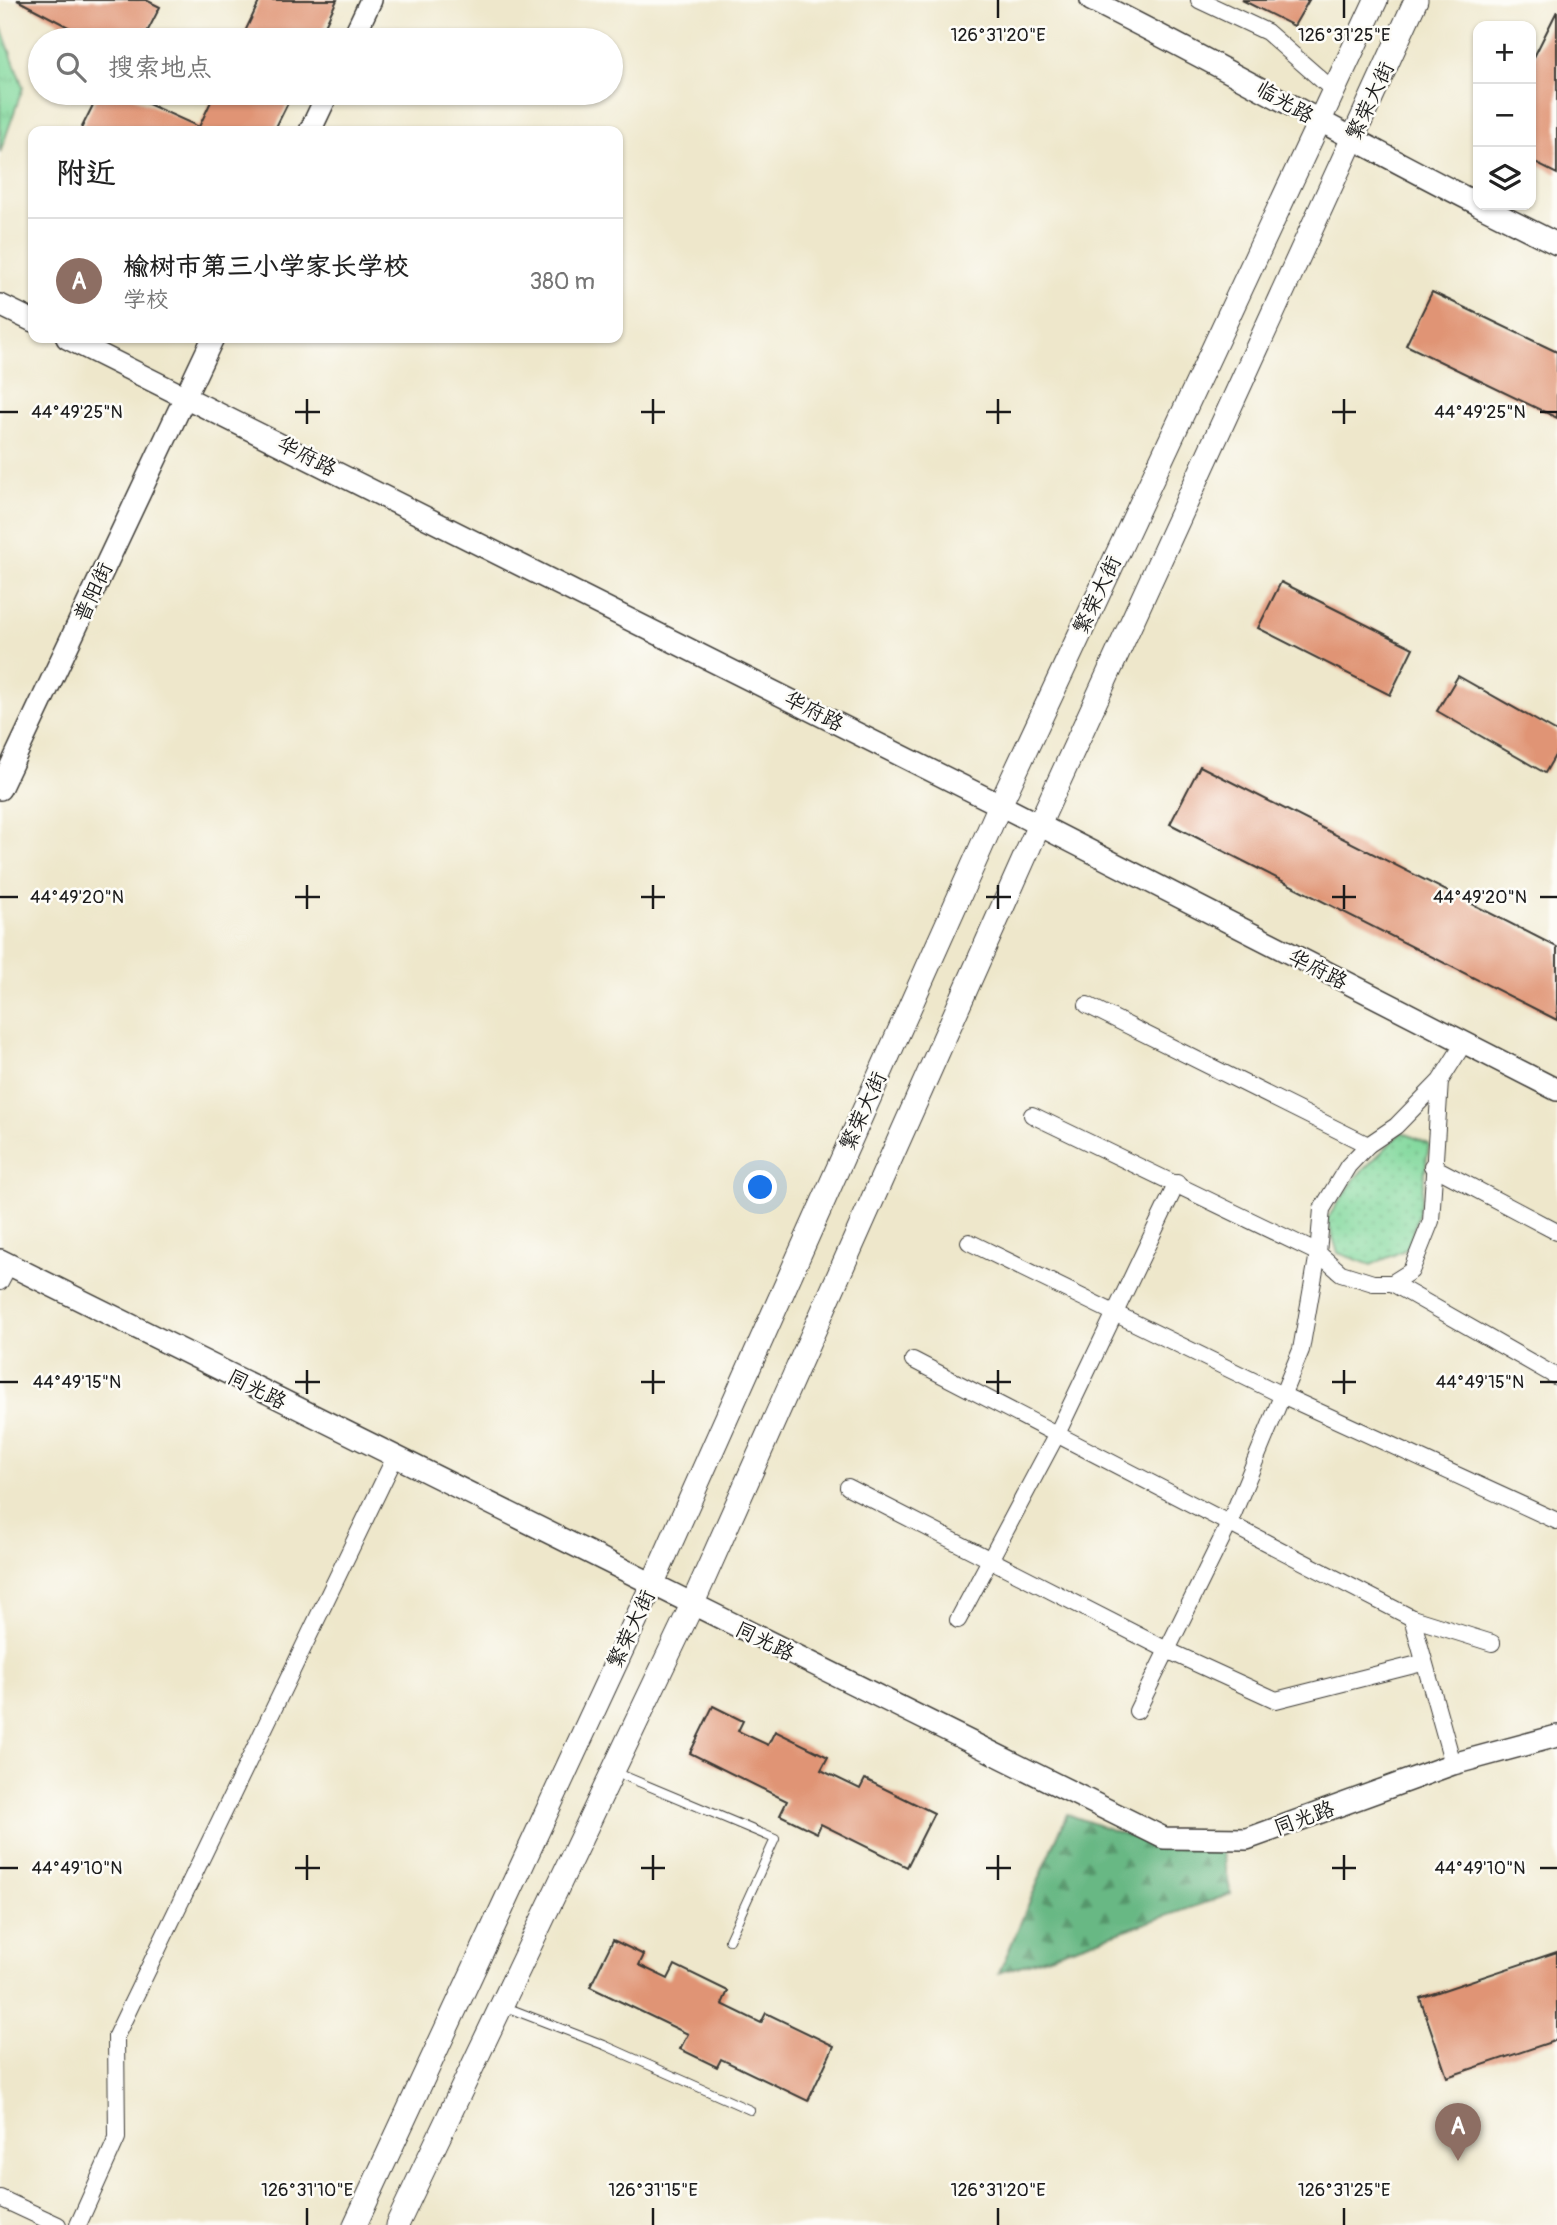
<!DOCTYPE html>
<html lang="zh">
<head>
<meta charset="utf-8">
<style>
  :root { --surface:#fff; --page:#f2f2f2; --text:#222; --muted:#767676; --line:#e0e0e0; --accent:#0b8043 }
  body { margin:0; font-family:Pangolin,"LXGW WenKai TC",sans-serif; background:var(--page); color:var(--text) }
  .controls { position:absolute; right:21px; top:21px; display:grid; overflow:hidden; border-radius:14px; box-shadow:0 2px 5px #0004 }
  .controls button { width:63px; height:63px; display:grid; place-items:center; padding:0; border:0; border-bottom:2px solid var(--line); background:var(--surface); color:var(--text); font:35px sans-serif }
  .you { position:absolute; left:761px; top:1188px; width:24px; height:24px; margin:-18px; border:5px solid #fff; border-radius:50%; background:#1a73e8; box-shadow:0 0 0 10px #1a73e833 }
  .badge { display:grid; place-items:center; width:46px; height:46px; border-radius:50%; background:var(--accent); color:#fff; font-size:23px; font-weight:700 }
  .pin { position:absolute; translate:-50% -58px; filter:drop-shadow(0 2px 4px #0008) }
  .pin::after { content:''; position:absolute; top:37px; width:24px; height:21px; background:inherit; clip-path:polygon(0 0,100% 0,50% 100%) }
  .list { margin:0; padding:0; list-style:none }
  h2 { display:flex; justify-content:space-between; align-items:center; height:91px; margin:0; padding:0 28px; font-size:30px }
  h2 small { font-size:23px; font-weight:400; color:var(--muted) }
  .list li { display:grid; grid-template-columns:46px 1fr auto; gap:21px; align-items:center; box-sizing:border-box; height:126px; padding:0 28px; border-top:2px solid var(--line) }
  .list b { display:block; font-size:26px; white-space:nowrap }
  .list p { margin:0; font-size:23px; white-space:nowrap; color:var(--muted) }
  .list em { font-size:23px; font-style:normal; color:var(--muted) }
  .icon { flex:none; width:38px; height:38px; fill:none; stroke:currentColor; stroke-width:2; stroke-linecap:round; stroke-linejoin:round }
  .map { position:relative; flex:none; width:1557px; height:2225px; overflow:hidden }
  .search { position:absolute; background:var(--surface); box-shadow:0 2px 5px #0004; left:28px; top:28px; width:595px; height:77px; display:flex; align-items:center; gap:18px; box-sizing:border-box; padding:0 24px; border-radius:38px; color:var(--muted); font-size:26px }
  .panel { position:absolute; background:var(--surface); box-shadow:0 2px 5px #0004; left:28px; top:126px; width:595px; height:217px; border-radius:14px }
  .map>svg:first-child { display:block }
  .grass { fill:url(#grass-dots); stroke:#4e7a5c; stroke-width:2 }
  .forest { fill:url(#forest-firs); stroke:#426a50; stroke-width:2 }
  .park { fill:url(#park-tufts); stroke:#4e7a5c; stroke-width:2 }
  .building { fill:#e09474 }
  .lines { fill:none; stroke-linecap:round; stroke-linejoin:round }
  .service-casing { stroke:#3c3a36; stroke-width:10 }
  .minor-casing { stroke:#3c3a36; stroke-width:18 }
  .tertiary-casing { stroke:#3c3a36; stroke-width:24 }
  .secondary-casing { stroke:#3c3a36; stroke-width:25 }
  .service { stroke:#fff; stroke-width:8 }
  .minor { stroke:#fff; stroke-width:16 }
  .tertiary { stroke:#fff; stroke-width:21 }
  .secondary { stroke:#fff; stroke-width:23 }
  .ticks { fill:none; stroke:#1c1c1c; stroke-width:2.5 }
  .labels { text-anchor:middle; stroke-width:5; stroke-linejoin:round; paint-order:stroke }
  .street-label { font-size:21px; fill:#1c1c1c; stroke:#fdfcf7 }
  .ticks-label { font-size:18px; text-anchor:middle; fill:#1c1c1c; stroke:#fdfcf7; stroke-width:5; stroke-linejoin:round; paint-order:stroke }
</style>
</head>
<body>
<div class="map">
<svg width="1557" height="2225" viewBox="0 0 1557 2225">
  <defs>
    <pattern id="grass-dots" width="8" height="8" patternUnits="userSpaceOnUse" patternTransform="scale(1.75)"><rect width="8" height="8" fill="#81d89c"/><path d="M2 2h.1M6 6h.1" fill="none" stroke="#6fb986" stroke-width="1.8" stroke-linecap="round"/></pattern>
    <pattern id="forest-firs" width="22" height="20" patternUnits="userSpaceOnUse" patternTransform="scale(1.75)"><rect width="22" height="20" fill="#68b884"/><path d="M5 1l3.5 6h-7zM16 11l3.5 6h-7z" fill="#55956b"/></pattern>
    <pattern id="park-tufts" width="24" height="20" patternUnits="userSpaceOnUse" patternTransform="scale(1.75)"><rect width="24" height="20" fill="#81d89c"/><path d="M3 7l-1-3M5 7V3M7 7l1-3M15 17l-1-3M17 17v-4M19 17l1-3" fill="none" stroke="#6fb986"/></pattern>
  </defs>
  <rect width="100%" height="100%" fill="#fdfcf7"/>
  <filter id="ink" filterUnits="userSpaceOnUse"><feTurbulence type="fractalNoise" baseFrequency=".0143" numOctaves="2"/><feDisplacementMap in="SourceGraphic" scale="14" xChannelSelector="R" yChannelSelector="G"/><feConvolveMatrix kernelMatrix="1 2 1 2 8 2 1 2 1" color-interpolation-filters="sRGB"/></filter>
  <filter id="wash" filterUnits="userSpaceOnUse"><feTurbulence type="fractalNoise" baseFrequency=".00686" numOctaves="4" result="noise"/><feDisplacementMap in="SourceGraphic" scale="28" xChannelSelector="R" yChannelSelector="G"/><feGaussianBlur stdDeviation="1.57" result="paint"/><feColorMatrix in="noise" values="0 0 0 0 0 0 0 0 0 0 0 0 0 0 0 0 0 1.4 0 .05"/><feComposite in="paint" operator="in"/></filter>
  <g filter="url(#wash)">
    <rect width="100%" height="100%" fill="#eee7cb"/>
    <!-- grass -->
    <path class="grass" d="M1402,1132L1429,1144L1419,1213L1407,1249L1371,1265L1338,1253L1327,1219L1357,1176Z"/>
    <!-- forest -->
    <path class="forest" d="M1067,1814L1154,1845H1220L1231,1894L999,1973Z"/>
    <!-- park -->
    <path class="park" d="M0,24L23,87L0,153Z"/>
    <g id="blocks">
      <!-- building -->
      <g class="building">
        <path d="M17,0H146L160,7L143,40H93Z"/>
        <path d="M260,0H337L318,40H241Z"/>
        <path d="M1242,0H1309L1294,26Z"/>
        <path d="M1557,11V174L1531,161V63Z"/>
        <path d="M99,93H124L199,127L215,93H293L274,131H80Z"/>
        <path d="M1432,292L1557,352V418L1406,345Z"/>
        <path d="M1281,582L1413,648L1390,695L1258,628Z"/>
        <path d="M1458,676L1557,732V752L1545,773L1437,711Z"/>
        <path d="M1200,766L1557,947V1020L1170,824Z"/>
        <path d="M713,1706L743,1721L738,1731L768,1745L775,1731L828,1757L821,1770L860,1789L865,1779L934,1813L907,1867L821,1824L817,1833L780,1815L787,1801L690,1753Z"/>
        <path d="M613,1940L644,1955L639,1965L668,1979L675,1965L728,1991L722,2004L761,2023L766,2013L834,2046L808,2101L721,2059L717,2067L680,2049L688,2034L590,1987Z"/>
        <path d="M1557,1952V2040L1447,2077L1420,1998Z"/>
      </g>
    </g>
  </g>
  <g filter="url(#ink)">
    <use href="#blocks" fill-opacity="0" stroke="#3c3a36" stroke-width="2"/>
    <g class="lines">
      <defs>
        <g id="service">
          <path d="M615,1772L775,1839L729,1940"/>
          <path d="M503,2006L604,2045L750,2110"/>
        </g>
        <g id="minor">
          <path d="M1199,0L1267,32L1333,90"/>
          <path d="M1087,1005L1368,1145"/>
          <path d="M1440,1081L1431,1221L1411,1271L1392,1283H1373L1341,1273L1318,1253L1322,1209L1348,1166L1368,1145L1396,1126L1440,1081L1464,1043"/>
          <path d="M1032,1115L1318,1253L1301,1350L1229,1524L1137,1711"/>
          <path d="M1432,1166L1557,1232"/>
          <path d="M969,1242L1282,1395L1557,1521"/>
          <path d="M0,1282L9,1265"/>
          <path d="M1392,1283L1557,1377"/>
          <path d="M913,1360L1412,1618L1492,1643"/>
          <path d="M848,1487L1169,1651L1276,1700L1422,1663"/>
          <path d="M1412,1618L1453,1764"/>
          <path d="M958,1620L1057,1434L1177,1183"/>
          <path d="M0,2198L58,2225"/>
          <path d="M78,2225L117,2138L116,2036L395,1457"/>
        </g>
        <g id="tertiary">
          <path d="M1091,0C1221,65 1348,138 1478,204"/>
          <path d="M352,40L371,0"/>
          <path d="M310,131L328,93"/>
          <path d="M1479,205L1557,244"/>
          <path d="M0,305L33,321"/>
          <path d="M67,338L1000,805L1557,1090"/>
          <path d="M0,789L213,338"/>
          <path d="M0,1260L1164,1838L1247,1839L1453,1764L1557,1736"/>
        </g>
        <g id="secondary">
          <path d="M355,2225L652,1585L1000,805L1376,0"/>
          <path d="M397,2225L692,1605L1039,825L1416,0"/>
        </g>
      </defs>
      <!-- service casing -->
      <use href="#service" class="service-casing"/>
      <!-- minor casing -->
      <use href="#minor" class="minor-casing"/>
      <!-- tertiary casing -->
      <use href="#tertiary" class="tertiary-casing"/>
      <!-- secondary casing -->
      <use href="#secondary" class="secondary-casing"/>
      <!-- service -->
      <use href="#service" class="service"/>
      <!-- minor -->
      <use href="#minor" class="minor"/>
      <!-- tertiary -->
      <use href="#tertiary" class="tertiary"/>
      <!-- secondary -->
      <use href="#secondary" class="secondary"/>
    </g>
  </g>
  <!-- ticks -->
  <path class="ticks" d="M998,0V18M1344,0V18M307,399V424M653,399V424M998,399V424M1344,399V424M0,412H18M295,412H320M641,412H665M986,412H1011M1332,412H1356M1540,412H1557M307,885V909M653,885V909M998,885V909M1344,885V909M0,897H18M295,897H320M641,897H665M986,897H1011M1332,897H1356M1540,897H1557M307,1370V1394M653,1370V1394M998,1370V1394M1344,1370V1394M0,1382H18M295,1382H320M641,1382H665M986,1382H1011M1332,1382H1356M1540,1382H1557M307,1855V1880M653,1855V1880M998,1855V1880M1344,1855V1880M0,1868H18M295,1868H320M641,1868H665M986,1868H1011M1332,1868H1356M1540,1868H1557M307,2208V2225M653,2208V2225M998,2208V2225M1344,2208V2225"/>
  <g class="labels">
    <!-- street labels -->
    <g class="street-label">
      <text transform="translate(1370 101) rotate(-65)" y="7">繁荣大街</text>
      <text transform="translate(1285 102) rotate(30)" y="7">临光路</text>
      <text transform="translate(307 456) rotate(27)" y="7">华府路</text>
      <text transform="translate(93 592) rotate(-65)" y="7">普阳街</text>
      <text transform="translate(1097 595) rotate(-65)" y="7">繁荣大街</text>
      <text transform="translate(814 711) rotate(27)" y="7">华府路</text>
      <text transform="translate(1318 969) rotate(27)" y="7">华府路</text>
      <text transform="translate(863 1111) rotate(-66)" y="7">繁荣大街</text>
      <text transform="translate(257 1389) rotate(27)" y="7">同光路</text>
      <text transform="translate(631 1629) rotate(-65)" y="7">繁荣大街</text>
      <text transform="translate(765 1641) rotate(26)" y="7">同光路</text>
      <text transform="translate(1304 1818) rotate(-20)" y="7">同光路</text>
    </g>
  </g>
  <g class="ticks-label">
    <text x="998" y="41">126°31'20"E</text>
    <text x="1344" y="41">126°31'25"E</text>
    <text x="77" y="418">44°49'25"N</text>
    <text x="1480" y="418">44°49'25"N</text>
    <text x="77" y="903">44°49'20"N</text>
    <text x="1480" y="903">44°49'20"N</text>
    <text x="77" y="1388">44°49'15"N</text>
    <text x="1480" y="1388">44°49'15"N</text>
    <text x="77" y="1874">44°49'10"N</text>
    <text x="1480" y="1874">44°49'10"N</text>
    <text x="307" y="2196">126°31'10"E</text>
    <text x="653" y="2196">126°31'15"E</text>
    <text x="998" y="2196">126°31'20"E</text>
    <text x="1344" y="2196">126°31'25"E</text>
  </g>
</svg>
<div class="controls">
<button>+</button>
<button>−</button>
<button><svg class="icon" aria-label="layers" viewBox="0 0 24 24"><path d="M12 4l9 5-9 5-9-5zM3 14l9 5 9-5"/></svg></button>
</div>
<div class="you"></div>
<div class="pin badge" style="left:1458px;top:2161px;background:#8d6e63">A</div>
<div class="search"><svg class="icon" aria-label="search" viewBox="0 0 24 24"><circle cx="10" cy="10" r="6"/><path d="M15 15l6 6"/></svg>搜索地点</div>
<section class="panel">
<h2>附近<small></small></h2>
<ul class="list">
<li><span class="badge" style="background:#8d6e63">A</span><div><b>榆树市第三小学家长学校</b><p>学校</p></div><em>380 m</em></li>
</ul>
</section>
</div>
</body>
</html>
